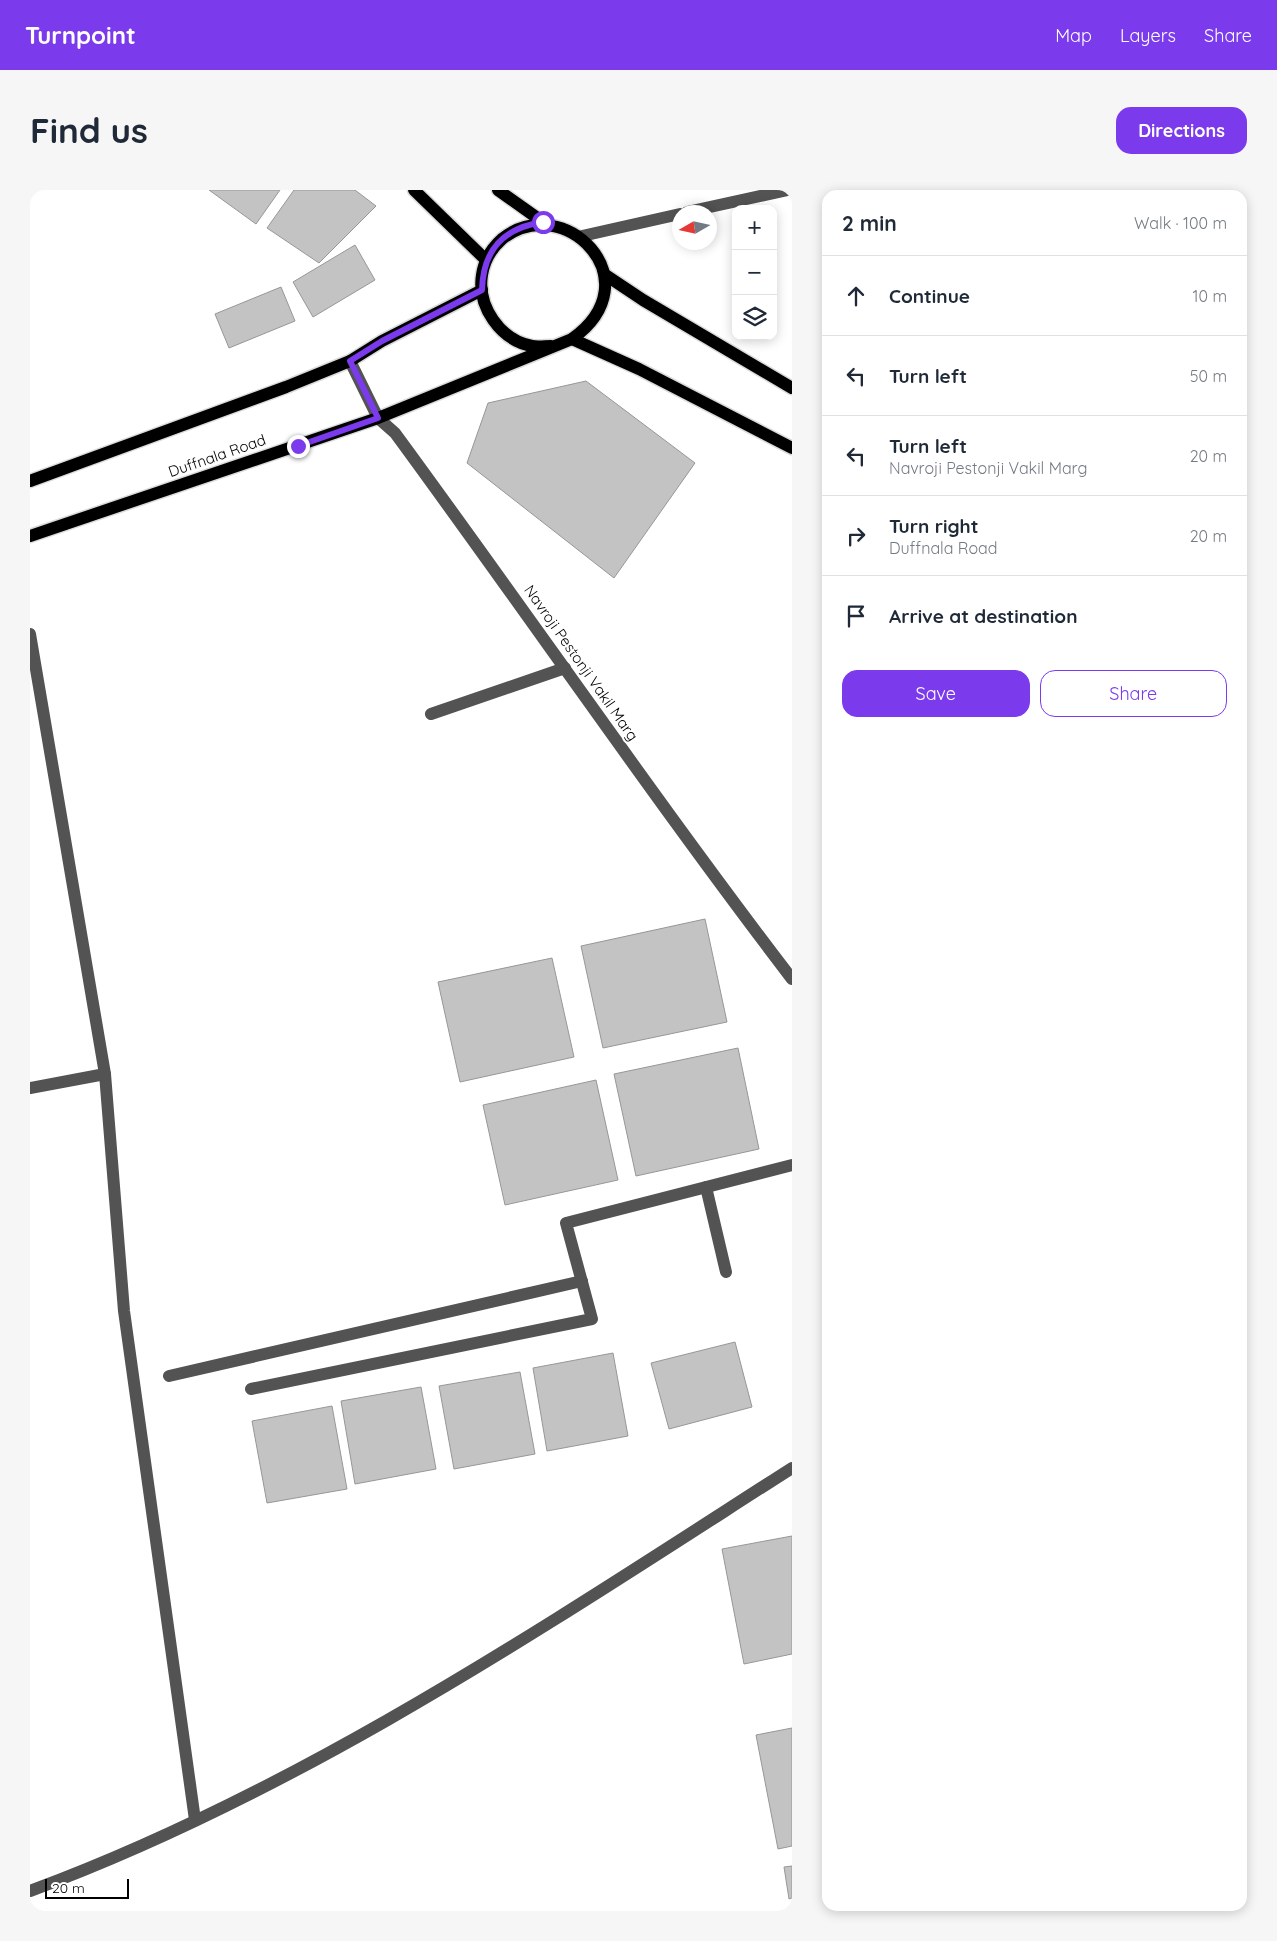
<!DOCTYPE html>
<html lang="en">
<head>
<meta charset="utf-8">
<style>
  :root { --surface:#fff; --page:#f6f6f7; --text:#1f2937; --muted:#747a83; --line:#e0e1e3; --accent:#7c3aed }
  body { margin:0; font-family:Quicksand,sans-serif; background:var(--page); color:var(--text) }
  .controls { position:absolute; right:15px; top:15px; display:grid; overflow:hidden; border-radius:10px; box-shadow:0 2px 12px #0003 }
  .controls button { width:45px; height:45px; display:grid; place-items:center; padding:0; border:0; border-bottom:1px solid var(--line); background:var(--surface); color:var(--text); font:25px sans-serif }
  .compass { position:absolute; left:642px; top:15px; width:45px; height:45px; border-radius:50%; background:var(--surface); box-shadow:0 2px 12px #0003; rotate:261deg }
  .scale { position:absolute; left:15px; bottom:12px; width:84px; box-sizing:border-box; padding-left:5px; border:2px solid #000; border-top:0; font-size:14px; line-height:18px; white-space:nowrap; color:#000; -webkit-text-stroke:4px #fff; paint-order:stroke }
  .stop { position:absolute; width:15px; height:15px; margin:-11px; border:4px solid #7c3aed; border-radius:50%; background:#fff }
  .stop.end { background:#7c3aed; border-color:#fff; box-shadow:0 1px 5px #0008 }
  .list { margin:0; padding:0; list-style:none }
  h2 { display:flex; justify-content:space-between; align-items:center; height:65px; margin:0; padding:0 20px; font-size:21px }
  h2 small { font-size:16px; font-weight:400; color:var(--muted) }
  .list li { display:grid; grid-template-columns:32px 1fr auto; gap:15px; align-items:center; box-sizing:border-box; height:80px; padding:0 20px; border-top:1px solid var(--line) }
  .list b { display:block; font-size:19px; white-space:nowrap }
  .list p { margin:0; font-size:16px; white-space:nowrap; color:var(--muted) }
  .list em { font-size:16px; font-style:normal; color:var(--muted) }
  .actions { display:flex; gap:10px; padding:15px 20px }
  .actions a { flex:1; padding:11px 0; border:1px solid var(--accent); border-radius:15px; text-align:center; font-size:18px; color:var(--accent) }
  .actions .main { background:var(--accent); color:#fff }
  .icon { flex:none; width:28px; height:28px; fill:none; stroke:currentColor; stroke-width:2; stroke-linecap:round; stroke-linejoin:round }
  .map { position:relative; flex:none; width:762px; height:1721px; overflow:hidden; border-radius:15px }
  header { display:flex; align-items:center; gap:30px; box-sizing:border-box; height:70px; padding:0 25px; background:var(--accent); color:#fff }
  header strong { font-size:24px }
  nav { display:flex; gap:28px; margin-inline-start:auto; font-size:18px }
  .intro { display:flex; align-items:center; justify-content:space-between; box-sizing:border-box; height:120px; padding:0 30px }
  h1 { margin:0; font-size:35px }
  .button { padding:12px 22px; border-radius:15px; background:var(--accent); color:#fff; font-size:18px; font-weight:700 }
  main { display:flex; gap:30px; padding:0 30px }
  aside { flex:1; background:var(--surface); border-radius:15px; box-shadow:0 2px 12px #0003 }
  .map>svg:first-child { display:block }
  .building { fill:#c3c3c3; stroke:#979797 }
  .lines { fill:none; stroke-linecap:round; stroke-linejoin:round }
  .major-casing { stroke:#dbdbdb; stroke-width:15 }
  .minor { stroke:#535353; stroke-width:12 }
  .major { stroke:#000; stroke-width:12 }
  .route { stroke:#7c3aed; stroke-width:6 }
  .labels { text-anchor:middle; stroke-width:4; stroke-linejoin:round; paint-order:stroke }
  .street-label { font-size:15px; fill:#000; stroke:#fff }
</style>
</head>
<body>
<header>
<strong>Turnpoint</strong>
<nav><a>Map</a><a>Layers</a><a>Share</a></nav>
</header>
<div class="intro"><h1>Find us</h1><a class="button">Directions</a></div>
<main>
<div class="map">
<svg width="762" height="1721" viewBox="0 0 762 1721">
  <rect width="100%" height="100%" fill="#fff"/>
  <!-- building -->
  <g class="building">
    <path d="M179,0H250L226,34Z"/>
    <path d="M264,0H325L346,16L289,73L237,38Z"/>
    <path d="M325,55L345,90L283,127L263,92Z"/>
    <path d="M251,97L265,131L199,158L185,124Z"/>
    <path d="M556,191L665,273L584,388L437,273L458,213Z"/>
    <path d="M675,729L697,832L573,858L551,756Z"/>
    <path d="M522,768L544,867L430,892L408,792Z"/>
    <path d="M708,858L729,959L606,986L584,884Z"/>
    <path d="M566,890L588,990L475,1015L453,915Z"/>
    <path d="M705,1152L722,1217L639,1239L621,1173Z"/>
    <path d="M583,1163L598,1246L517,1261L503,1178Z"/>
    <path d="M490,1182L505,1264L424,1279L409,1196Z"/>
    <path d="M391,1197L406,1279L325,1294L311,1211Z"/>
    <path d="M302,1216L317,1299L237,1313L222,1231Z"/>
    <path d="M762,1346V1464L714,1474L692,1359Z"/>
    <path d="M762,1538V1656L748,1659L726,1545Z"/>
    <path d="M762,1676V1708L759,1709L754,1677Z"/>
  </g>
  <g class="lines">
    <defs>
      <g id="major">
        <path d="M384,0L456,70"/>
        <path d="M468,0L513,32"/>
        <path d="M574,84L613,110L762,198"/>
        <path d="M542,149L609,179L762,258"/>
        <path d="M0,291L256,197L320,171L352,151L452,100"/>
        <path d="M0,346L348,228L542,149C625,90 533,0 472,49C462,58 454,71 452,85C447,116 470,150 502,156C508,157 515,156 521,156"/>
      </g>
    </defs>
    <!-- major casing -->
    <use href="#major" class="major-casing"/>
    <!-- minor -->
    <g class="minor">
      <path d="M657,22L758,0"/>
      <path d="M552,46L650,24"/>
      <path d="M320,171L348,228L365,243C498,424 625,610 762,789"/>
      <path d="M0,444L75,884L94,1121L165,1630"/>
      <path d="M401,524L535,478"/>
      <path d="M0,898L75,884"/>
      <path d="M676,997L696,1082"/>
      <path d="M139,1186L552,1091"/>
      <path d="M221,1199L562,1129L536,1033L762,975"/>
      <path d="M0,1701C271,1601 520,1433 762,1278"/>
    </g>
    <!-- major -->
    <use href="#major" class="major"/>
  </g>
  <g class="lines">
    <!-- route -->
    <path class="route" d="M268,256L348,228L320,171L352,151L452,100C453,60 473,38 513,32"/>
  </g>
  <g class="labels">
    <!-- street labels -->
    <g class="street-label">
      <text transform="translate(187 266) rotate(-19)" y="5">Duffnala Road</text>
      <text transform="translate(551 473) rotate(55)" y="5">Navroji Pestonji Vakil Marg</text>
    </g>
  </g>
</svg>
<div class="controls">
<button>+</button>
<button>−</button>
<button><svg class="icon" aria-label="layers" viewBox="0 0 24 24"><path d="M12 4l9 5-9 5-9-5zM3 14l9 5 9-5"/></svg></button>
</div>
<svg class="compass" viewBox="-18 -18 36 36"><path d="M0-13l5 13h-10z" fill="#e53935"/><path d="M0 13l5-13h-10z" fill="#747a83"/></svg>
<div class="scale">20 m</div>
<div class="stop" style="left:513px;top:32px"></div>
<div class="stop end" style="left:268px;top:256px"></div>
</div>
<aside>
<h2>2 min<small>Walk · 100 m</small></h2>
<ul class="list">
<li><svg class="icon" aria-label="ahead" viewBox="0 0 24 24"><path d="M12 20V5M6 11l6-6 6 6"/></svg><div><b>Continue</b></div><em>10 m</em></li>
<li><svg class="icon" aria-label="left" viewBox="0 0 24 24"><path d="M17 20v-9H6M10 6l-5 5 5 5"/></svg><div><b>Turn left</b></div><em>50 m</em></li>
<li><svg class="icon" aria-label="left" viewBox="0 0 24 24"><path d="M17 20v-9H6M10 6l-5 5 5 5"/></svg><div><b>Turn left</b><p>Navroji Pestonji Vakil Marg</p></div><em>20 m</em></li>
<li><svg class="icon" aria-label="right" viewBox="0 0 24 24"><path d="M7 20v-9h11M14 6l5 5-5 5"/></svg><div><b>Turn right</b><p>Duffnala Road</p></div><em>20 m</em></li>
<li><svg class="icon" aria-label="arrive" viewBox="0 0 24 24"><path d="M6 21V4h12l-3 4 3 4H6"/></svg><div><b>Arrive at destination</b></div></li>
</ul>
<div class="actions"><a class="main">Save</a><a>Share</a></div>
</aside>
</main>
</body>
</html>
